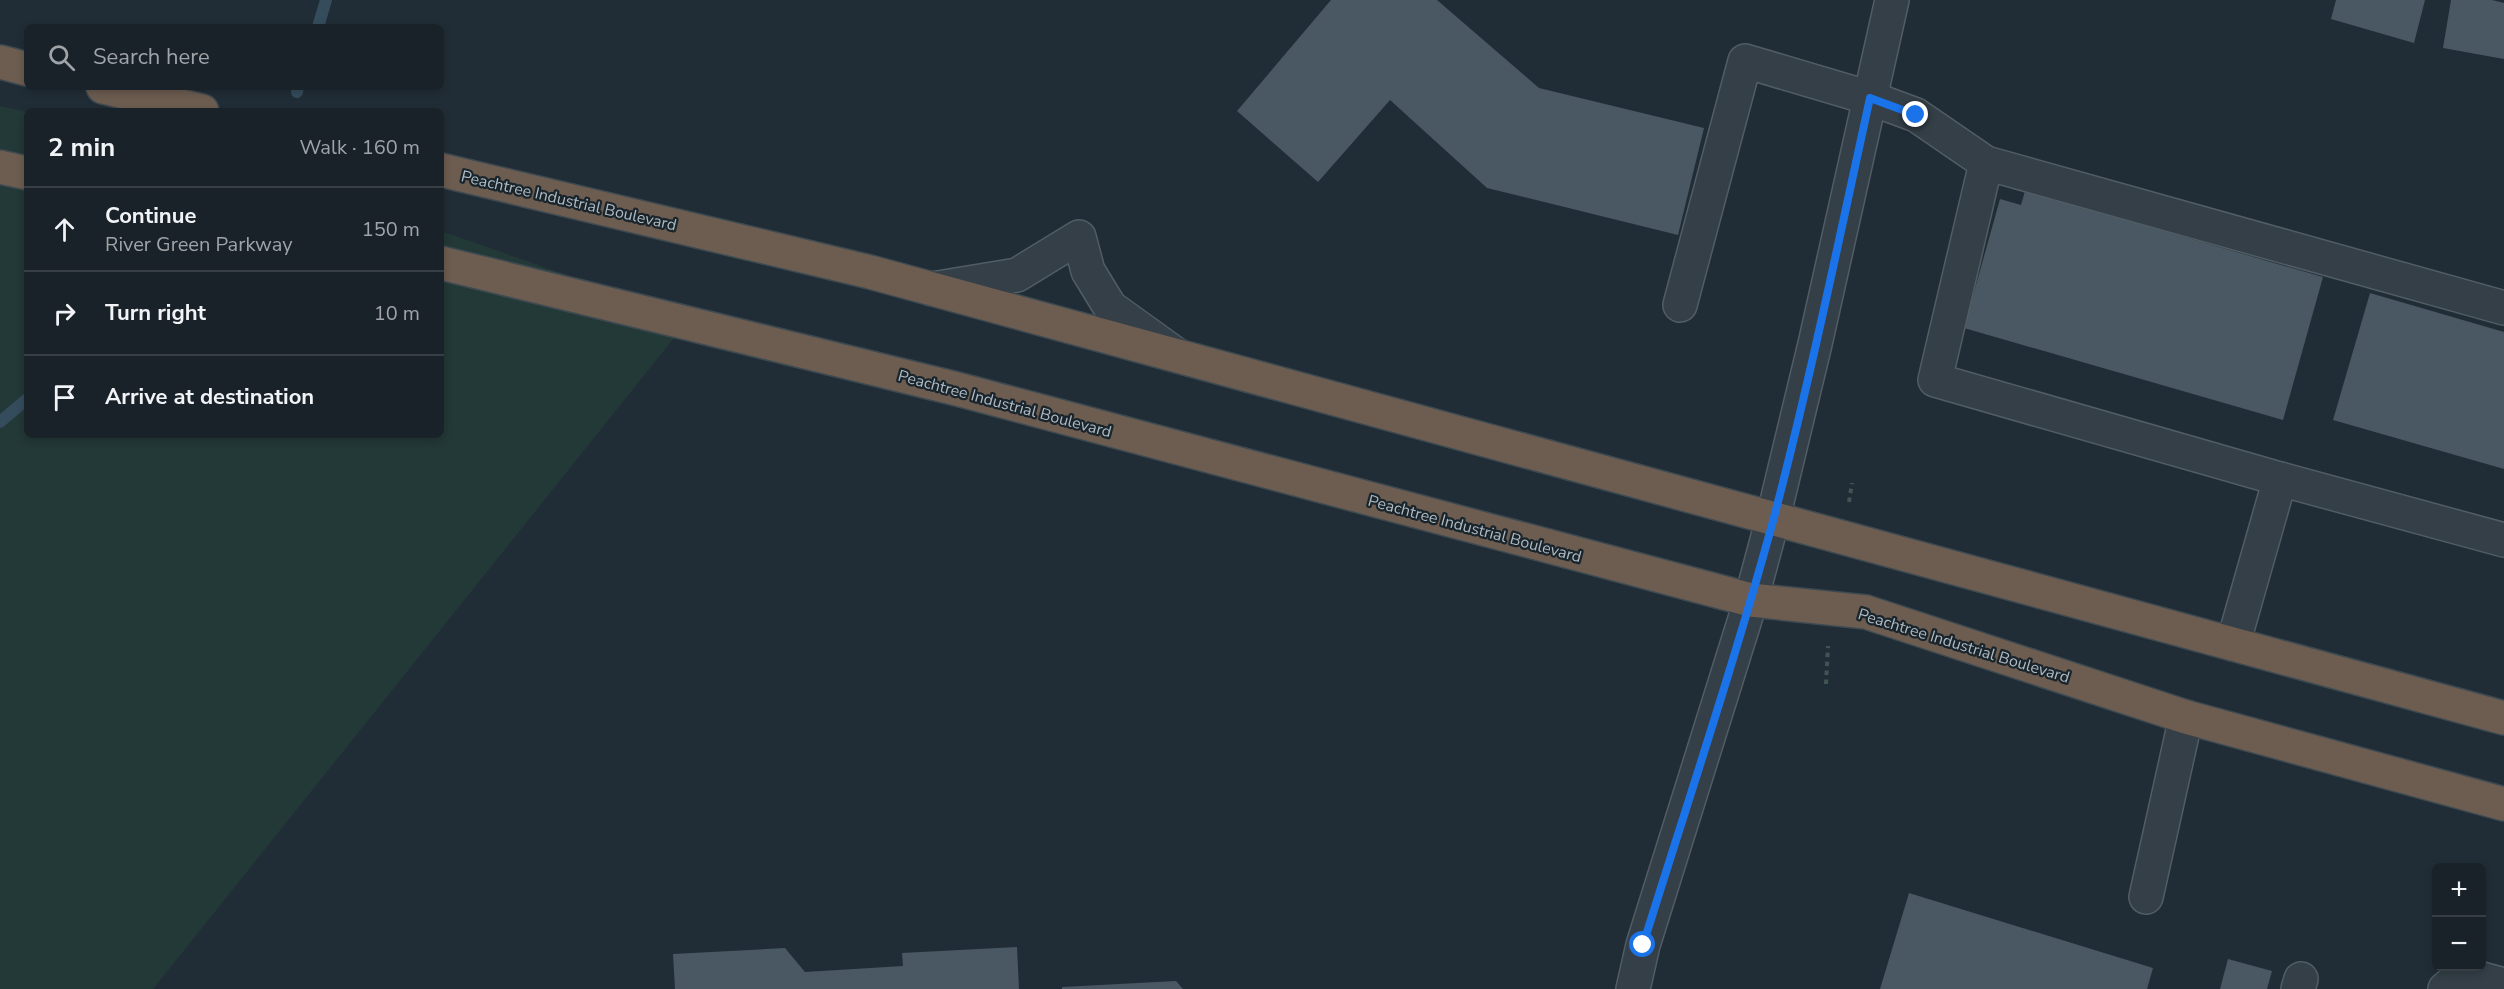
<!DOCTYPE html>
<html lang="en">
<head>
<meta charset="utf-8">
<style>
  :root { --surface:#192228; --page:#262f34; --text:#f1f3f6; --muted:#9fa4a8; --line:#373f45 }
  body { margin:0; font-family:"Nunito Sans",sans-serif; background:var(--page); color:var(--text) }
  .controls { position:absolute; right:18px; bottom:18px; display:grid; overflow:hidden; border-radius:9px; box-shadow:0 3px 9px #0003 }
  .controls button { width:54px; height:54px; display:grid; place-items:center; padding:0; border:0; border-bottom:2px solid var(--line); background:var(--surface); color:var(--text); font:30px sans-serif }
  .stop { position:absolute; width:18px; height:18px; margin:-14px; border:4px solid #1a73e8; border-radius:50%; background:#fff }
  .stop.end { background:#1a73e8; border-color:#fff; box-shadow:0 2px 6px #0008 }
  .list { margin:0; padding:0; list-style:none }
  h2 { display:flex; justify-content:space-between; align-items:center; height:78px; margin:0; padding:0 24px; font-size:26px }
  h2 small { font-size:20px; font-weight:400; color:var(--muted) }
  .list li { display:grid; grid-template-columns:39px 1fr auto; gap:18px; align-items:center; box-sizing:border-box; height:84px; padding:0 24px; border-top:2px solid var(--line) }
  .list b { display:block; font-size:22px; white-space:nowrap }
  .list p { margin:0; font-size:20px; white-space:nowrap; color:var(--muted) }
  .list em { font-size:20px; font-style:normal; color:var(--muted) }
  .icon { flex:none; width:33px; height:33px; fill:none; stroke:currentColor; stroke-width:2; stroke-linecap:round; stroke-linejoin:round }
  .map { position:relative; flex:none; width:2504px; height:989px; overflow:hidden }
  .search { position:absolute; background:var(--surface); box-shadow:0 3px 9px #0003; left:24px; top:24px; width:420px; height:66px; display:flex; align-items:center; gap:15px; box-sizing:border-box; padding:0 21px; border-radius:9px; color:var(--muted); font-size:22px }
  .panel { position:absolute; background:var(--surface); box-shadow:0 3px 9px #0003; left:24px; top:108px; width:420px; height:330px; border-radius:9px }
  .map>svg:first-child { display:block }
  .green { fill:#233937 }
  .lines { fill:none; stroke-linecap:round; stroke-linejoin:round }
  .stream { stroke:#354c5d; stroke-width:12 }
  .building { fill:#495862 }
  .minor-casing { stroke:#515d65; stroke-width:36 }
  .highway-casing { stroke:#3e4a51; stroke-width:36 }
  .path { stroke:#405453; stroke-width:4; stroke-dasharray:4.5 4.5; stroke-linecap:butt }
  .minor { stroke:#343f47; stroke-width:33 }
  .highway { stroke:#6d5d51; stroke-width:33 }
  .route { stroke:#1a73e8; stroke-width:8 }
  .labels { text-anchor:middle; stroke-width:4.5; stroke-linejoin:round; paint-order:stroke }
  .street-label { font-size:16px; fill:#aebac4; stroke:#19242b }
</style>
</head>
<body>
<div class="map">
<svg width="2504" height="989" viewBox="0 0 2504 989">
  <rect width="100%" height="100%" fill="#212d36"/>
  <!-- green -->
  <path class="green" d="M0,106L27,112V435H441V231L690,318L153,989H0Z"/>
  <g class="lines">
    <!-- stream -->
    <g class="stream">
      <path d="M318,27L326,0"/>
      <path d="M297,92L298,87"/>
      <path d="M0,422L27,399"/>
    </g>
  </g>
  <!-- building -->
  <g class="building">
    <path d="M1331,0H1437L1539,88L1704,128L1678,235L1487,188L1390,100L1318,182L1237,111Z"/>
    <path d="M2336,0H2425L2414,43L2331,19Z"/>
    <path d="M2451,0H2492L2504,3V59L2443,48Z"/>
    <path d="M2025,191L2323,277L2283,420L1964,328L2000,199L2021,205Z"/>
    <path d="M2370,293L2504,332V469L2333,420Z"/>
    <path d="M1909,893L2153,968L2147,989H1880Z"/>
    <path d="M1017,947L1019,989H675L673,954L785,948L805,972L903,966L902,953Z"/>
    <path d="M2228,959L2272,971L2267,989H2220Z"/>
    <path d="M1176,981L1183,989H1062V987Z"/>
  </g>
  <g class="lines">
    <defs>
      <g id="minor">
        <path d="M1986,163L2504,308"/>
        <path d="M932,289L1017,275L1079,237L1088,271L1110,307L1178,356"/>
        <path d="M1680,305L1745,61L1870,98L1916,115L1986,163L1935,380L2280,479L2233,644"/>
        <path d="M2280,479L2504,540"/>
        <path d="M2146,897L2186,717"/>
        <path d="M1633,989L1643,945L1751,600L1773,518L1815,344L1892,0"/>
        <path d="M2298,989L2301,979"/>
        <path d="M2445,989L2463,974L2504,985"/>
      </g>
      <g id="highway">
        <path d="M0,62L27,69"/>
        <path d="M103,87L202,111"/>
        <path d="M0,167L27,173"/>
        <path d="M441,170L870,272L2504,718"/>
        <path d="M441,263L957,389L1751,600L1866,612L2186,717L2504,804"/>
      </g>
    </defs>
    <!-- minor casing -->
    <use href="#minor" class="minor-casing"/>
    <!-- highway casing -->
    <use href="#highway" class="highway-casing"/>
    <!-- path -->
    <g class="path">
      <path d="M1849,502L1852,483"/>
      <path d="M1826,684L1828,646"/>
    </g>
    <!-- minor -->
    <use href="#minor" class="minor"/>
    <!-- highway -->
    <use href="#highway" class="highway"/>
  </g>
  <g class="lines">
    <!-- route -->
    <path class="route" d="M1643,945C1687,804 1734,664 1773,521C1810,381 1839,239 1870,98L1916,115"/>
  </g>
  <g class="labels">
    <!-- street labels -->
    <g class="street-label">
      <text transform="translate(569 200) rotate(13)" y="6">Peachtree Industrial Boulevard</text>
      <text transform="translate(1005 403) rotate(15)" y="6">Peachtree Industrial Boulevard</text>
      <text transform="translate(1475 528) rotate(15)" y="6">Peachtree Industrial Boulevard</text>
      <text transform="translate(1964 645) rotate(17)" y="6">Peachtree Industrial Boulevard</text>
    </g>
  </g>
</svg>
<div class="controls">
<button>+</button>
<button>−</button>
</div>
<div class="stop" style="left:1643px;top:945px"></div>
<div class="stop end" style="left:1916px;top:115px"></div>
<div class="search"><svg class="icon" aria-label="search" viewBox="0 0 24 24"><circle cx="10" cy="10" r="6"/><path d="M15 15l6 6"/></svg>Search here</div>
<section class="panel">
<h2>2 min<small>Walk · 160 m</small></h2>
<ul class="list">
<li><svg class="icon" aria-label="ahead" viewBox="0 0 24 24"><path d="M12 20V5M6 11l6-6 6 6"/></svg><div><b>Continue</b><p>River Green Parkway</p></div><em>150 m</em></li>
<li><svg class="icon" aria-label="right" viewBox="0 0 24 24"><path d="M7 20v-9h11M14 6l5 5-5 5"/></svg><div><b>Turn right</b></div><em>10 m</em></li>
<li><svg class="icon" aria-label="arrive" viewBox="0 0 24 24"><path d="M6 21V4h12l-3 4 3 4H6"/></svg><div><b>Arrive at destination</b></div></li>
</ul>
</section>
</div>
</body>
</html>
